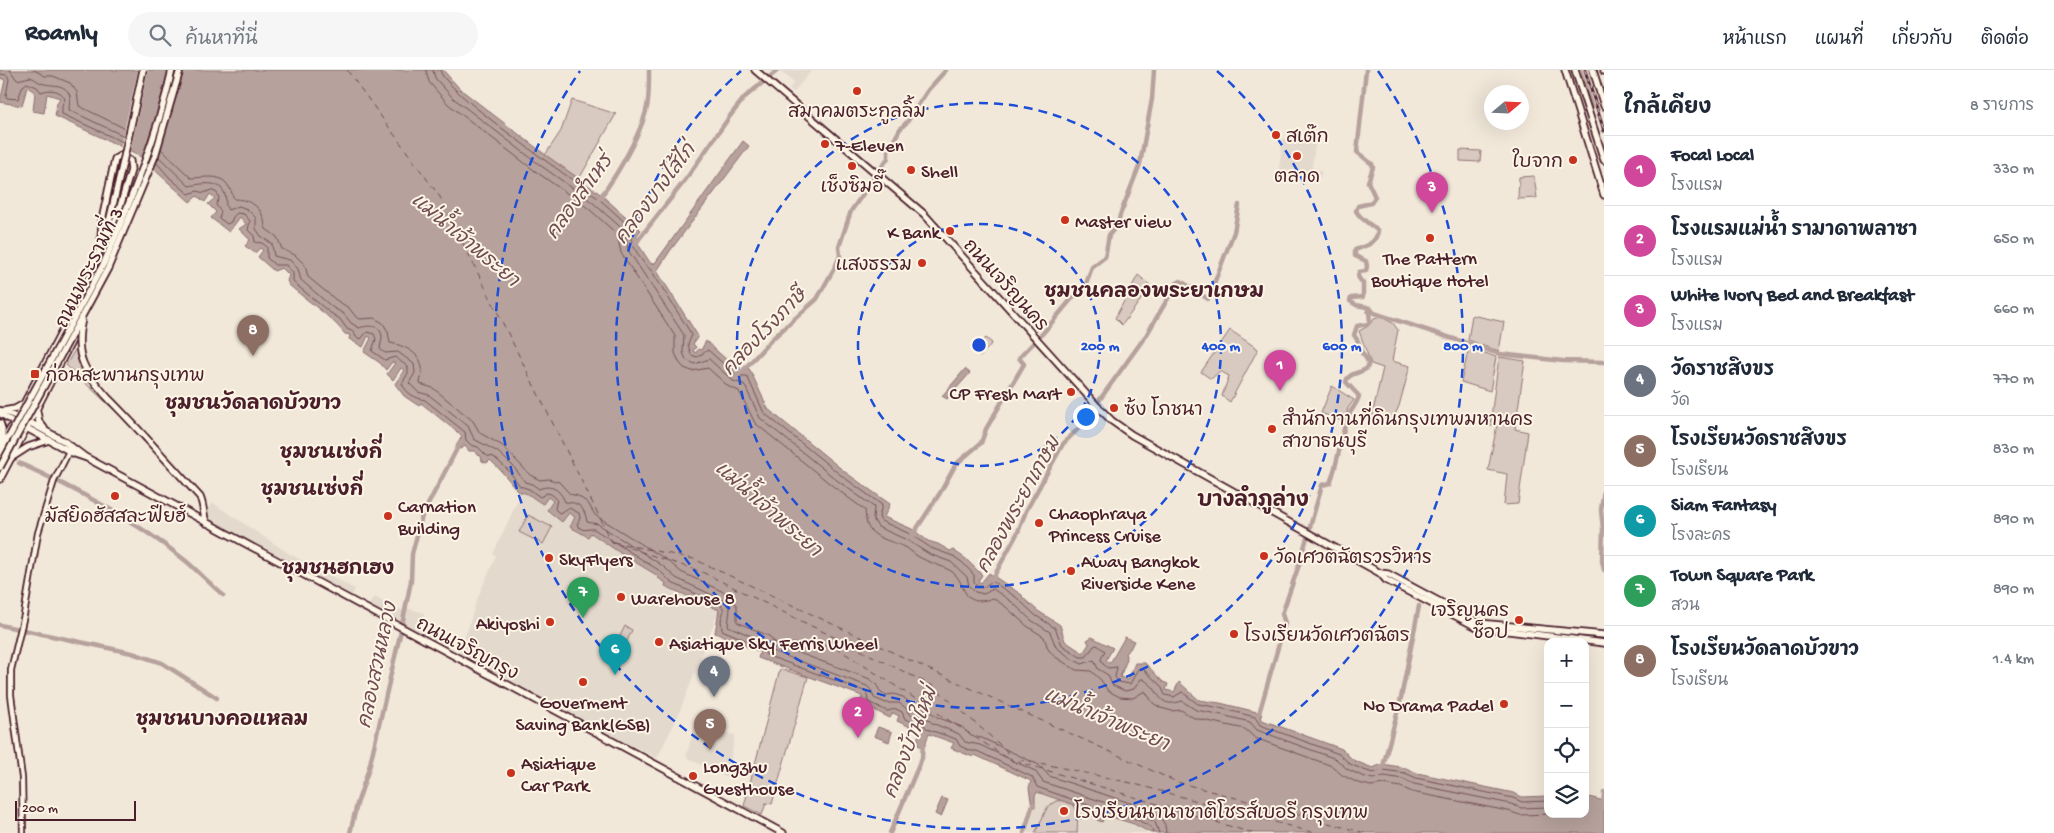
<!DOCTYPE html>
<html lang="th">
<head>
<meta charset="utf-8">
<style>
  :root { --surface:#fff; --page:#f6f6f7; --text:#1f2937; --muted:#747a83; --line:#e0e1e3; --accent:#c8321e }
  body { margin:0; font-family:"Gochi Hand","Playpen Sans Thai",sans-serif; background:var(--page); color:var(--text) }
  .controls { position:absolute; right:15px; bottom:15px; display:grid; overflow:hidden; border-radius:10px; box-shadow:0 5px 20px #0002 }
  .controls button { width:45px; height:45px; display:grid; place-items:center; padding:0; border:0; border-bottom:1px solid var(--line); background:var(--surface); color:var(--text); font:25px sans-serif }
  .compass { position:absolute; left:1484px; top:15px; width:45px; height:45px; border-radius:50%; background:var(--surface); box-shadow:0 5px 20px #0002; rotate:71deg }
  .scale { position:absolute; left:15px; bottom:12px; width:121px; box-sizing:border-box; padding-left:5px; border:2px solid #4a1f2b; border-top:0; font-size:14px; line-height:18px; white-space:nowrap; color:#4a1f2b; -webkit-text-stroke:4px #fcf5e5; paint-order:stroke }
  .you { position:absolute; left:1085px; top:346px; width:18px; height:18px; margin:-12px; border:4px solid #fff; border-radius:50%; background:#1a73e8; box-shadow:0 0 0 8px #1a73e833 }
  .badge { display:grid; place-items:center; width:32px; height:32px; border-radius:50%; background:var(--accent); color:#fff; font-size:16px; font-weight:700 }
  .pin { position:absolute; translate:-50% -41px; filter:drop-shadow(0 1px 2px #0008) }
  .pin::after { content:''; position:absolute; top:26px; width:18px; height:15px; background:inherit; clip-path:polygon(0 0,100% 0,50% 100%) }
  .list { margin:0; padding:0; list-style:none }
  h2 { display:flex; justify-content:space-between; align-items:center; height:65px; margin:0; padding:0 20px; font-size:21px }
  h2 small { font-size:16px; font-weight:400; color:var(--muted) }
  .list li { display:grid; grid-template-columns:32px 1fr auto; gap:15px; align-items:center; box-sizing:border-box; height:70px; padding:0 20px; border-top:1px solid var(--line) }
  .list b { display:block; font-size:19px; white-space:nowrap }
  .list p { margin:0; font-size:16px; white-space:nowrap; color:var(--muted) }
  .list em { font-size:16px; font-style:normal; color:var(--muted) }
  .icon { flex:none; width:28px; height:28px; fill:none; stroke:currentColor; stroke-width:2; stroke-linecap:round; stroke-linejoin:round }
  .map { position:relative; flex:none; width:1604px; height:763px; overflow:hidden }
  header { display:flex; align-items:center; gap:30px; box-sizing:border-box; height:70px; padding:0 25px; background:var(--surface); border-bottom:1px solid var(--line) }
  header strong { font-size:24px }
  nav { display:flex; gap:28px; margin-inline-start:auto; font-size:18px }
  .search { width:350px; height:45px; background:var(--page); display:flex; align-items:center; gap:12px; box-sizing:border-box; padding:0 18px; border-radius:28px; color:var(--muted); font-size:19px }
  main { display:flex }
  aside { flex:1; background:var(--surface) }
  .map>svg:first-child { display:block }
  .built { fill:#e4d9cd }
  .green { fill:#d8cac0; stroke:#917476 }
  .water { fill:#b6a19c; stroke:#8b6d6f }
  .pier { fill:#f1e8da }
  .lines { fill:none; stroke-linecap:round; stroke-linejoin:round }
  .shore { stroke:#755358; stroke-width:1 }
  .canal { stroke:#b6a19c; stroke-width:4.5 }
  .ferry { stroke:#704c53; stroke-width:1; stroke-dasharray:6 5; stroke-linecap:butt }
  .minor-casing { stroke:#4a1f2b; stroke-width:8 }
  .major-casing { stroke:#4a1f2b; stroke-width:9 }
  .minor { stroke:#fcf5e5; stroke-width:4.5 }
  .major { stroke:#fcf5e5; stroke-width:5.5 }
  .rail-casing { stroke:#4a1f2b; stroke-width:3 }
  .rail { stroke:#fcf5e5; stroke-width:1; stroke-dasharray:4; stroke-linecap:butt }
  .major-bridge-casing { stroke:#4a1f2b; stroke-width:9; stroke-linecap:butt }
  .major-bridge { stroke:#fcf5e5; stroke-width:5.5 }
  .ring { fill:none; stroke:#1d4ed8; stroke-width:2.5; stroke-dasharray:9 6 }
  .poi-dot { fill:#c8321e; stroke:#fcf5e5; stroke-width:2 }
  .labels { text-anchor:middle; stroke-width:4; stroke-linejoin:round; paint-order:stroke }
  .poi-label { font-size:19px; fill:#4a1f2b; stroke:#fcf5e5; text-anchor:start }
  .street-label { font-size:19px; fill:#4a1f2b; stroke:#fcf5e5 }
  .water-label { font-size:20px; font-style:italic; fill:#704c53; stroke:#fcf5e5 }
  .neighbourhood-label { font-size:20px; font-weight:bold; fill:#4a1f2b; stroke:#fcf5e5 }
  .quarter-label { font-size:21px; font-weight:bold; fill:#4a1f2b; stroke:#fcf5e5 }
  .centre { fill:#1d4ed8; stroke:#fcf5e5; stroke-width:2.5 }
  .ring-label { font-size:15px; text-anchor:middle; font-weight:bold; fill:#1d4ed8; stroke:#fcf5e5; stroke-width:4; stroke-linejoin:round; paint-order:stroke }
</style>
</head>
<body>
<header>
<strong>Roamly</strong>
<div class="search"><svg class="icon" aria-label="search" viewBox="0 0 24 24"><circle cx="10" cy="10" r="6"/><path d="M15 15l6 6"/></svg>ค้นหาที่นี่</div>
<nav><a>หน้าแรก</a><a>แผนที่</a><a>เกี่ยวกับ</a><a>ติดต่อ</a></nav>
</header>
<main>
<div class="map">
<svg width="1604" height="763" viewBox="0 0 1604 763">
  <rect width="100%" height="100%" fill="#f1e8da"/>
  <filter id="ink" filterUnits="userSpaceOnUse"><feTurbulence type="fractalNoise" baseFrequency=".02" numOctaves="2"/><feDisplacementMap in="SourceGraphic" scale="10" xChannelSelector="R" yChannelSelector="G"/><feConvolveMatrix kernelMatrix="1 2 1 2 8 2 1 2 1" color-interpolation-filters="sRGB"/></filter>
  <g filter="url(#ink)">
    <!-- built -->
    <g class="built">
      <path d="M783,0H812L794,22L789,19L794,12L781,2Z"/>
      <path d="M1283,68L1315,75L1312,97L1322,102L1319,108L1289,100L1288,107L1278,105Z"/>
      <path d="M521,423L527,424L531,428L548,427L553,431L547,441L562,452L569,442L576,447L570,454L578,463L588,467L591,463L620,483L658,506V508L666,513L665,516L719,540L678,646L657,688L603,661L460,583L477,529L496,486L493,484Z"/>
      <path d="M213,433L290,484L355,519L352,526L206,448V441Z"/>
      <path d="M374,527L403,541L404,537L424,543L418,565L367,538Z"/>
      <path d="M695,655L735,665L727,708L686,687Z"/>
      <path d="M1037,722L1134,754L1151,763H1026L1035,738V726Z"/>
    </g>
    <!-- green -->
    <g class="green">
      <path d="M572,30L616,44L579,109L545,85L561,61Z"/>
      <path d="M1460,80L1481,81L1480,92L1460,91Z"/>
      <path d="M1534,106L1537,128L1518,129L1519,107Z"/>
      <path d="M1138,205L1151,216L1122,255L1115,248Z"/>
      <path d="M1472,245L1504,252L1499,281L1468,270Z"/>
      <path d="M1381,247L1393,253L1398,260L1392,291L1410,296L1399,336L1392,351L1372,345L1383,298L1371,294L1359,261L1368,256L1374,249Z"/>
      <path d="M1230,260L1258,279L1230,332L1222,326L1229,306L1220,301L1211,309L1201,302Z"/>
      <path d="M986,268L992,273L980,287L973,281Z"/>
      <path d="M1469,277L1496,287L1490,321L1461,312Z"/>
      <path d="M76,278L82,284L90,307L129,347L126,351L66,295Z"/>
      <path d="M1499,287L1525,291L1515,359L1528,362L1518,434L1504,435L1507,404L1488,400L1497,355H1490Z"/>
      <path d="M1332,316L1354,330L1348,338L1344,352L1321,343Z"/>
      <path d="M528,445L552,457L543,474L519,462Z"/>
      <path d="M625,556L632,560L623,580L615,576Z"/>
      <path d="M780,599L808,607L772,734L766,733L762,745L744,736Z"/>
      <path d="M1056,731C1080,728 1078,746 1077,763H1035L1048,736Z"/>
    </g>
    <!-- water -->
    <g class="water">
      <path d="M0,0H443L460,19L547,86L599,123L641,160L636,166L640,170L638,174L651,194L655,193L743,71L749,76L670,181L657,201L698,266L693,274L696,277L693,281L696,283L698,279L701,280L706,271L740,302L747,297L750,300L768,339L845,402L890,434L884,447L912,459L928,471L938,474L950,481L953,480L966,489L982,505L978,511L981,513L989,503L1022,525L1023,528L1038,541L1060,555L1065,571L1083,583L1089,574L1087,570L1092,567L1113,578L1106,590L1110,593L1125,567L1134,571L1130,579L1125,583L1127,589L1120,607L1128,610L1135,593H1145L1163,612L1168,614L1166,620L1174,622L1179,612L1199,630L1220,633L1261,643L1262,650L1342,679L1353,690L1365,695L1373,698L1382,694L1406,698L1417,703L1514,723L1522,727L1548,726V744H1585V726L1604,731V763H1151L1134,754L1105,745L1102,752L1097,750V743L1037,722L1035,726V737H1032L1029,718L1031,711L975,685L973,687L951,678L954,673L929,664L924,678L916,674L921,657L916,656L915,659L897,651L899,646L893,643L890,648L860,633L862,626L758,588L760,582L715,563L719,540L665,516L666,513L658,508V506L620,483L591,463L588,467L570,457L575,447L569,443L562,452L547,440L553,431L548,427L543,434C537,431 533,427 527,424C523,422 519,423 516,419C508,409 501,400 490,390L487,393L482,391L481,386L477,385L475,381H469L465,376L460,379L456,376L462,366L421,333L419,336L404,326L395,314L404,300L401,298L393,310L387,304L395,293L392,292L386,300L380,293L364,282L371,268L368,266L363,277L349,269L350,265L345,264C330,245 307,231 289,215L287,211L289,205L282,198L274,201L258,187L263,180L260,178L255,183L245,176L250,170L239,159L246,154L240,147L229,162L211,148L216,142L208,134L215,128L210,124L205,132L197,126L190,132L137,84L55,46L57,33L60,28L47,24L44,43L33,41L35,22L27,17L22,36L0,32L5,10L0,8Z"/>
      <path d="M965,299L970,303L947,329L942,326Z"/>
      <path d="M878,657L892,662L889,672L874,666Z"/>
      <path d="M942,728L948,730L941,747L935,744Z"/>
    </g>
    <!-- pier -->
    <path class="pier" d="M138,0H148L130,83L120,79Z"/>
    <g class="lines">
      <!-- shore -->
      <g class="shore">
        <path d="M10,0L17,10L30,7C34,8 37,11 41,13C52,17 65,12 70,26L69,40L124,66"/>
        <path d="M34,0L45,6H53L70,13L77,22L79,36L126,59"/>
        <path d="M426,0L429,12L448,34L535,101L588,138L617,164L621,183L675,266V283L679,292L684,298L692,301L708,298L729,317L739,321L755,353L834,417L865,440C866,447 865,455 871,461C879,469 893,472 903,476C909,478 913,484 919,487C929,493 941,495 951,501C968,512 959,540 993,528L1006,537L1027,556L1044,567L1048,579L1054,586L1076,600L1091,601L1101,610L1108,621L1120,627L1133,628L1145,621L1153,633L1161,638L1172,641L1181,640L1194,648L1245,659L1255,668L1332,696L1342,705L1358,713L1371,716L1384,714L1401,717L1412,722L1508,741L1520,745L1550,744"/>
        <path d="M433,0L435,8L453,28L540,95L592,132L625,161L628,180L684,265L683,282L686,290L695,294L709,289L733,311L744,314L760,348L838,411L874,437L873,449L878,457L907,470L929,484L951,492L967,507L969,516L975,522L984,524L993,519L1012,532L1031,550L1050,562L1056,577L1072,589L1082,594L1094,590L1098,599L1108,605L1112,615L1125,621L1134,619L1141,609H1143C1147,612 1153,616 1155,620C1162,632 1167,636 1182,631L1196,640L1218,644L1250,652L1257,660L1336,689L1347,699L1362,706L1373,709L1384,706L1403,709L1414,714L1511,734L1521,738L1548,737"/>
        <path d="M440,0C442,20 572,109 595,126C608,136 620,148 632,159C632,162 631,164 631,167C631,175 644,196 651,200L692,265L688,274L691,285L697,287L708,280L737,306H747L764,343L842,406L882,435L879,447L881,451L910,464L931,478L953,486L963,493L974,505V513L978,517H984L992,511L1017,528L1035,545L1055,558L1062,575L1080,587H1086L1094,576L1097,575L1105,581L1101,589L1103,594L1108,598L1117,597L1115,607L1119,612L1130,614L1138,599L1142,598L1161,616L1165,625L1174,627L1182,622L1198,634L1220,638L1255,647L1260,655L1339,684L1350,694L1364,700L1373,703L1383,700L1405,703L1416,708L1513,728L1522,732L1548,731"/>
        <path d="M0,4L7,5L9,9L6,26L7,28L18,29L23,16L27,13L37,17L41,22C49,19 61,19 65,29L62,35V44L123,72"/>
        <path d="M161,79L191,108C214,107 226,102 234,129C246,129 259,134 263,147C265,152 264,155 266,159L277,167L282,179L295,185L305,195L308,207L336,230L349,238L356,247L360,249L374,248L383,253L388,262L390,273C403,275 421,283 422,298C423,304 420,309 420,314L433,318L473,351L480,363L503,376L530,405L540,410L549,409L559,412L570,424L578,426L588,433L595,445L667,490L681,502L730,525L737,536V552L769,566L777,575L870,609L876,614L881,623L887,625L894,624L903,627L915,637L928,640L937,647L962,657L971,666L982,668L1039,695L1049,706L1142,737L1161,748L1165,755L1166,763"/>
        <path d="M159,87L189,116C200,114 221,109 225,125C227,132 224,133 228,140L239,136L247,139L256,148V159L261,166L272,174L274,186L290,190L298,199L301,210L332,237L344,244L351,253L359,258C368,255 381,254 382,267C382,271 380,275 380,279L385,283L398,282L414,294L415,303L409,313L418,322L429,325L468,356L474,369L498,382L513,396L525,412L532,414L539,419C551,414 560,419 565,432C580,432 585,439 587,452L598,454L663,496L676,508L725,531L730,539L728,556L765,572L772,581L867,616L871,620L874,628L886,633H899L906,638L911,645L925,646L932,653L959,664L965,672L980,675L1035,701L1043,712L1139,744L1155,752L1159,763"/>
        <path d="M157,93L170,108L189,124L197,121L204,123L211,120L217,123L219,128L216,135L221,142L219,148L227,154L231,152L233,147L237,143L244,144L250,151L248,160L254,166L255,172L262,173L267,177V188L275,195H286L293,203V212L329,242L340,249L347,259L354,262L356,267L361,269L367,262L374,264L376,269L372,281L385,290L395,287L408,297V303L402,314C408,325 414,327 425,330L465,362L466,370L471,375L478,377L487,386L494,387L509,401L520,416L529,419L540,427L547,423L551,424L557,429L555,439L559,443L569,438L579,443L580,448L577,455C583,463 587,458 594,459L660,501L672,513L721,535L724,540L721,550L722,560L762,577L766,585L864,621L867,624L868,632L887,641L896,639L902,642L905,649L912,652H922L927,659L956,669L960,676L971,681H977L1032,707L1037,717L1102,740L1136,749L1151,757L1153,763"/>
      </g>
      <!-- canal -->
      <g class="canal">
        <path d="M1580,0L1592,38"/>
        <path d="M599,129C616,107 645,58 648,31C649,21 649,10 649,0"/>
        <path d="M635,174L686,109L730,46L745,27L778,0"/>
        <path d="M1370,238L1374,243L1500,284L1563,291L1604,292"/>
        <path d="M738,306L772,269L817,229L836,195L840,186L839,177L851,141L888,88V81L900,59L907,52L928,20L946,0"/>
        <path d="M19,393C78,420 135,450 186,491C199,502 210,514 223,525"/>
        <path d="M1604,419L1601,440L1603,459L1602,491L1604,500"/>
        <path d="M912,466L940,423L956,394L981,373L986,359L1024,294L1019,288L1043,263L1074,226L1084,220L1092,197L1105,187L1109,165L1118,154L1120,145L1140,94L1152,29L1154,0"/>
        <path d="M992,510L1018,462L1026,441L1063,374L1080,357L1147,264L1177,213L1181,211L1208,229L1234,162L1239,135"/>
        <path d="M0,555L132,583L162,593L217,628"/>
        <path d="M1258,647L1285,553L1282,544L1300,492L1322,415L1330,413C1338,393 1340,372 1346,351C1349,341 1357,335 1359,326L1346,312C1348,299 1374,305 1367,290C1366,287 1363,285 1362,283C1359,275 1360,272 1354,265L1357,256L1368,254C1371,250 1369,242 1367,237L1356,235L1350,231L1351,228L1363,227V213C1359,209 1357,207 1359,202L1366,201L1367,196L1366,191L1355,186V180C1366,175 1375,175 1378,161C1370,153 1362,151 1356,141L1358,136L1371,133L1375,127L1368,112L1373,97L1372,94L1357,82L1366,0"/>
        <path d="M1382,700L1401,628L1419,536"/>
        <path d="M1603,737L1604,722"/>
        <path d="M350,763L357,734L369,698L400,565L411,511L412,484L422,446L460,373"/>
        <path d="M890,763L922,688L923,671"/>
        <path d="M1024,763L1033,734"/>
      </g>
      <!-- ferry -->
      <g class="ferry">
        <path d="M347,0L440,127L612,472L702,502L933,616L1005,679L1013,692L1026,690L1131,713L1315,763"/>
        <path d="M613,472L694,489L939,604L1177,712L1365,763"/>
        <path d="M759,571L835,577L1012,691"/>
        <path d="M1015,693L1026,694L1252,763"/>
      </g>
      <defs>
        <g id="minor">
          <path d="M0,340L17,347"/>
          <path d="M0,344L14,352"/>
          <path d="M23,763L22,708L11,625V600L24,545L38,463L54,411L69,381"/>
        </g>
        <g id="major">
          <path d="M755,0L924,144L1097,336L1112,351L1132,365L1380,503L1388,504L1479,553L1604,565"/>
          <path d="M1565,0L1604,125"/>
          <path d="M1575,0L1604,90"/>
          <path d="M1593,0L1604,36"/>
          <path d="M1604,0V1"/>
          <path d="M101,168L102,150L115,89L122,85L130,91L131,100L112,164"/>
          <path d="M107,183L110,152"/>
          <path d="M36,337L39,352L44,358"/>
          <path d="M3,341L15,339L24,334"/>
          <path d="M18,345L90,208L110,148L123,92"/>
          <path d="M27,351L64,371L85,387"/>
          <path d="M0,353L2,359L1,372"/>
          <path d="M19,354L75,384L87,388L783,763"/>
          <path d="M147,369L200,427C204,436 203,444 206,453"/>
          <path d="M0,376L14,353"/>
          <path d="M0,385L9,367"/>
          <path d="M11,388L28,377L49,370"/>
          <path d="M0,409L80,255"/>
          <path d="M1380,503L1386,510L1477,557L1604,573"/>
        </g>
      </defs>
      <!-- minor casing -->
      <use href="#minor" class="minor-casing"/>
      <!-- major casing -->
      <use href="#major" class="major-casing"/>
      <!-- minor -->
      <use href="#minor" class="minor"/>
      <!-- major -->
      <use href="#major" class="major"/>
      <defs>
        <path id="rail" d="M1585,0L1604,61"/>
      </defs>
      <!-- rail casing -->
      <use href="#rail" class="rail-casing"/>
      <!-- rail -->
      <use href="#rail" class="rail"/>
      <defs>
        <g id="major-bridge">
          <path d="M123,92L143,0"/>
          <path d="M82,249C73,286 85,303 109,329C122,342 134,355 147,369"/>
          <path d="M9,367L104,193C131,130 157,67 172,0"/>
          <path d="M0,397L108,198L155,86L180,0"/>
        </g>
      </defs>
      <!-- major-bridge casing -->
      <use href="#major-bridge" class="major-bridge-casing"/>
      <!-- major-bridge -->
      <use href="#major-bridge" class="major-bridge"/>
    </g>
  </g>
  <!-- distance rings -->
  <g class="ring">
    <circle cx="979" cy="275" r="121"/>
    <circle cx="979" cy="275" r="242"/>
    <path d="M1217 1A363 363 0 1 1 741 1"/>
    <path d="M1378 1A484 484 0 1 1 580 1"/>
  </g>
  <!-- markers -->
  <g class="poi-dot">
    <circle cx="857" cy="21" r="5"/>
    <circle cx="1276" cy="65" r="5"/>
    <circle cx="825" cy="74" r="5"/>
    <circle cx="1297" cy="86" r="5"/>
    <circle cx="1573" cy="90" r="5"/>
    <circle cx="852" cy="96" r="5"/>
    <circle cx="911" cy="100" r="5"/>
    <circle cx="1065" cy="150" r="5"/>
    <circle cx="950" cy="161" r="5"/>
    <circle cx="1430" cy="168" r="5"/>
    <circle cx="922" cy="193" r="5"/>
    <rect x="30" y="299" width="10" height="10" rx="2.5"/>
    <circle cx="1071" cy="322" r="5"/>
    <circle cx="1114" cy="338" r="5"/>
    <circle cx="1272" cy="359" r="5"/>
    <circle cx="115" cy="426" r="5"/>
    <circle cx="388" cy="446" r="5"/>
    <circle cx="1039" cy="453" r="5"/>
    <circle cx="1264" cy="486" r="5"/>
    <circle cx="549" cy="488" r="5"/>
    <circle cx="1071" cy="501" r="5"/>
    <circle cx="621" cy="527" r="5"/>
    <circle cx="1519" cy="550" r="5"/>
    <circle cx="550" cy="552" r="5"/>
    <circle cx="1234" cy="564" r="5"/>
    <circle cx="659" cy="572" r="5"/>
    <circle cx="583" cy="612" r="5"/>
    <circle cx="1504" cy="634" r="5"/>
    <circle cx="511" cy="703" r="5"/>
    <circle cx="693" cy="706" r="5"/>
    <circle cx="1064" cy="741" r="5"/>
  </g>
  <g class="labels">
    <!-- poi labels -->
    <g class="poi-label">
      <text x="857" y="47" text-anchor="middle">สมาคมตระกูลลิ้ม</text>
      <text x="1286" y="72">สเต๊ก</text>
      <text x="835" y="81">7-Eleven</text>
      <text x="1563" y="97" text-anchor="end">ใบจาก</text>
      <text x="921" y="107">Shell</text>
      <text x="1297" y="112" text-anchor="middle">ตลาด</text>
      <text x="852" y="122" text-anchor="middle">เช็งซิมอี๊</text>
      <text x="1075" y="157">Master view</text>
      <text x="940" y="168" text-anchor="end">K Bank</text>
      <text x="1430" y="194" text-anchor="middle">The Pattern<tspan x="1430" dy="22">Boutique Hotel</tspan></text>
      <text x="912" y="200" text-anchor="end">แสงธรรม</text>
      <text x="45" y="311">ก่อนสะพานกรุงเทพ</text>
      <text x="1061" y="329" text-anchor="end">CP Fresh Mart</text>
      <text x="1124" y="345">ซ้ง โภชนา</text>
      <text x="1282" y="355">สํานักงานที่ดินกรุงเทพมหานคร<tspan x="1282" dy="22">สาขาธนบุรี</tspan></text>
      <text x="398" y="442">Carnation<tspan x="398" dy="22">Building</tspan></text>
      <text x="1049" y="449">Chaophraya<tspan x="1049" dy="22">Princess Cruise</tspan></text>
      <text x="115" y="452" text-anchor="middle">มัสยิดฮัสสละฟียฮ์</text>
      <text x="1274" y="493">วัดเศวตฉัตรวรวิหาร</text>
      <text x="559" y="495">SkyFlyers</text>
      <text x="1081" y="497">Away Bangkok<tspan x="1081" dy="22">Riverside Kene</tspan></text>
      <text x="631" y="534">Warehouse 8</text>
      <text x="1509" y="546" text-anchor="end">เจริญนคร<tspan x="1509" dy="22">ช็อป</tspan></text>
      <text x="540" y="559" text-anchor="end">Akiyoshi</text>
      <text x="1244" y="571">โรงเรียนวัดเศวตฉัตร</text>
      <text x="669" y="579">Asiatique Sky Ferris Wheel</text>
      <text x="583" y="638" text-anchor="middle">Goverment<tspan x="583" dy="22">Saving Bank(GSB)</tspan></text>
      <text x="1494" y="641" text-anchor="end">No Drama Padel</text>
      <text x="521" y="699">Asiatique<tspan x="521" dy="22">Car Park</tspan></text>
      <text x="703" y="702">Longzhu<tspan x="703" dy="22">Guesthouse</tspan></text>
      <text x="1074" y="748">โรงเรียนนานาชาติโชรส์เบอรี กรุงเทพ</text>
    </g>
    <!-- street labels -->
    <g class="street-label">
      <text transform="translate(88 197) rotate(-64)" y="7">ถนนพระรามที่ 3</text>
      <text transform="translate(1007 214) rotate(48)" y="7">ถนนเจริญนคร</text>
      <text transform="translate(468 577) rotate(28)" y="7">ถนนเจริญกรุง</text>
    </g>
    <!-- water labels -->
    <g class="water-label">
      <text transform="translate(654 123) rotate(-53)" y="7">คลองบางไส้ไก่</text>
      <text transform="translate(578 126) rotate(-54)" y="7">คลองสำเหร่</text>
      <text transform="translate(466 169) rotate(40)" y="7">แม่น้ำเจ้าพระยา</text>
      <text transform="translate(763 261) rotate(-46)" y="7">คลองโรงภาษี</text>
      <text transform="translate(1017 434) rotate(-61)" y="7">คลองพระยาเกษม</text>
      <text transform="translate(769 438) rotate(41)" y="7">แม่น้ำเจ้าพระยา</text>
      <text transform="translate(376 595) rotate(-78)" y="7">คลองสวนหลวง</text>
      <text transform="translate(1107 648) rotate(23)" y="7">แม่น้ำเจ้าพระยา</text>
      <text transform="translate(909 672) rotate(-69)" y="7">คลองบ้านใหม่</text>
    </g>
    <!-- neighbourhood labels -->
    <g class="neighbourhood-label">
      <text x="1154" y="227">ชุมชนคลองพระยาเกษม</text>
      <text x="253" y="339">ชุมชนวัดลาดบัวขาว</text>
      <text x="331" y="388">ชุมชนเซ่งกี่</text>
      <text x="312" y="425">ชุมชนเซ่งกี่</text>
      <text x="338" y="504">ชุมชนฮกเฮง</text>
      <text x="222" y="655">ชุมชนบางคอแหลม</text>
    </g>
    <!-- quarter labels -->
    <g class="quarter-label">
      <text x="1253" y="436">บางลำภูล่าง</text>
    </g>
  </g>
  <circle cx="979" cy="275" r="8" class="centre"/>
  <g class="ring-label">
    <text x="1100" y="280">200 m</text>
    <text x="1221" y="280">400 m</text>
    <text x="1342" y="280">600 m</text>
    <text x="1463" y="280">800 m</text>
  </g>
</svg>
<div class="controls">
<button>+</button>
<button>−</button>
<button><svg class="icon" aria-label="locate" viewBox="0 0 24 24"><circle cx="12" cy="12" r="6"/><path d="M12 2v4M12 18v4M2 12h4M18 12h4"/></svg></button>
<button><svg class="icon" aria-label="layers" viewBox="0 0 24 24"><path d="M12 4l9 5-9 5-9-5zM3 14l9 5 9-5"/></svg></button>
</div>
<svg class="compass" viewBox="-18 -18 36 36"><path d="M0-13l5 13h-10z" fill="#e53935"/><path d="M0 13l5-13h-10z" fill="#747a83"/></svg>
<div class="scale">200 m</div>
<div class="you"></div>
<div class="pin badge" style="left:1280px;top:321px;background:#d1479c">1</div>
<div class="pin badge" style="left:858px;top:668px;background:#d1479c">2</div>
<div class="pin badge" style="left:1432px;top:143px;background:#d1479c">3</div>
<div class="pin badge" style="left:714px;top:627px;background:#6b7280">4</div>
<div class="pin badge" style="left:710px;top:680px;background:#8d6e63">5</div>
<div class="pin badge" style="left:615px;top:605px;background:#0f9aa8">6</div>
<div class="pin badge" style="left:583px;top:548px;background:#2e9e5b">7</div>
<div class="pin badge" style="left:253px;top:286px;background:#8d6e63">8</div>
</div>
<aside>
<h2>ใกล้เคียง<small>8 รายการ</small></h2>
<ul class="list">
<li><span class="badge" style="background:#d1479c">1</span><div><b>Focal Local</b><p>โรงแรม</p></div><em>330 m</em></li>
<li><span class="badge" style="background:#d1479c">2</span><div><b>โรงแรมแม่น้ำ รามาดาพลาซา</b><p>โรงแรม</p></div><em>650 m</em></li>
<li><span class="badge" style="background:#d1479c">3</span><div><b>White Ivory Bed and Breakfast</b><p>โรงแรม</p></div><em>660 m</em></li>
<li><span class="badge" style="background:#6b7280">4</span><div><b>วัดราชสิงขร</b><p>วัด</p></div><em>770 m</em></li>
<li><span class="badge" style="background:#8d6e63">5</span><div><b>โรงเรียนวัดราชสิงขร</b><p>โรงเรียน</p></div><em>830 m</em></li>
<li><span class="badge" style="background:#0f9aa8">6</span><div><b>Siam Fantasy</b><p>โรงละคร</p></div><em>890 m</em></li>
<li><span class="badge" style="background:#2e9e5b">7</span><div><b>Town Square Park</b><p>สวน</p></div><em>890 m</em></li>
<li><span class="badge" style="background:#8d6e63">8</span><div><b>โรงเรียนวัดลาดบัวขาว</b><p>โรงเรียน</p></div><em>1.4 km</em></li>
</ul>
</aside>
</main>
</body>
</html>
